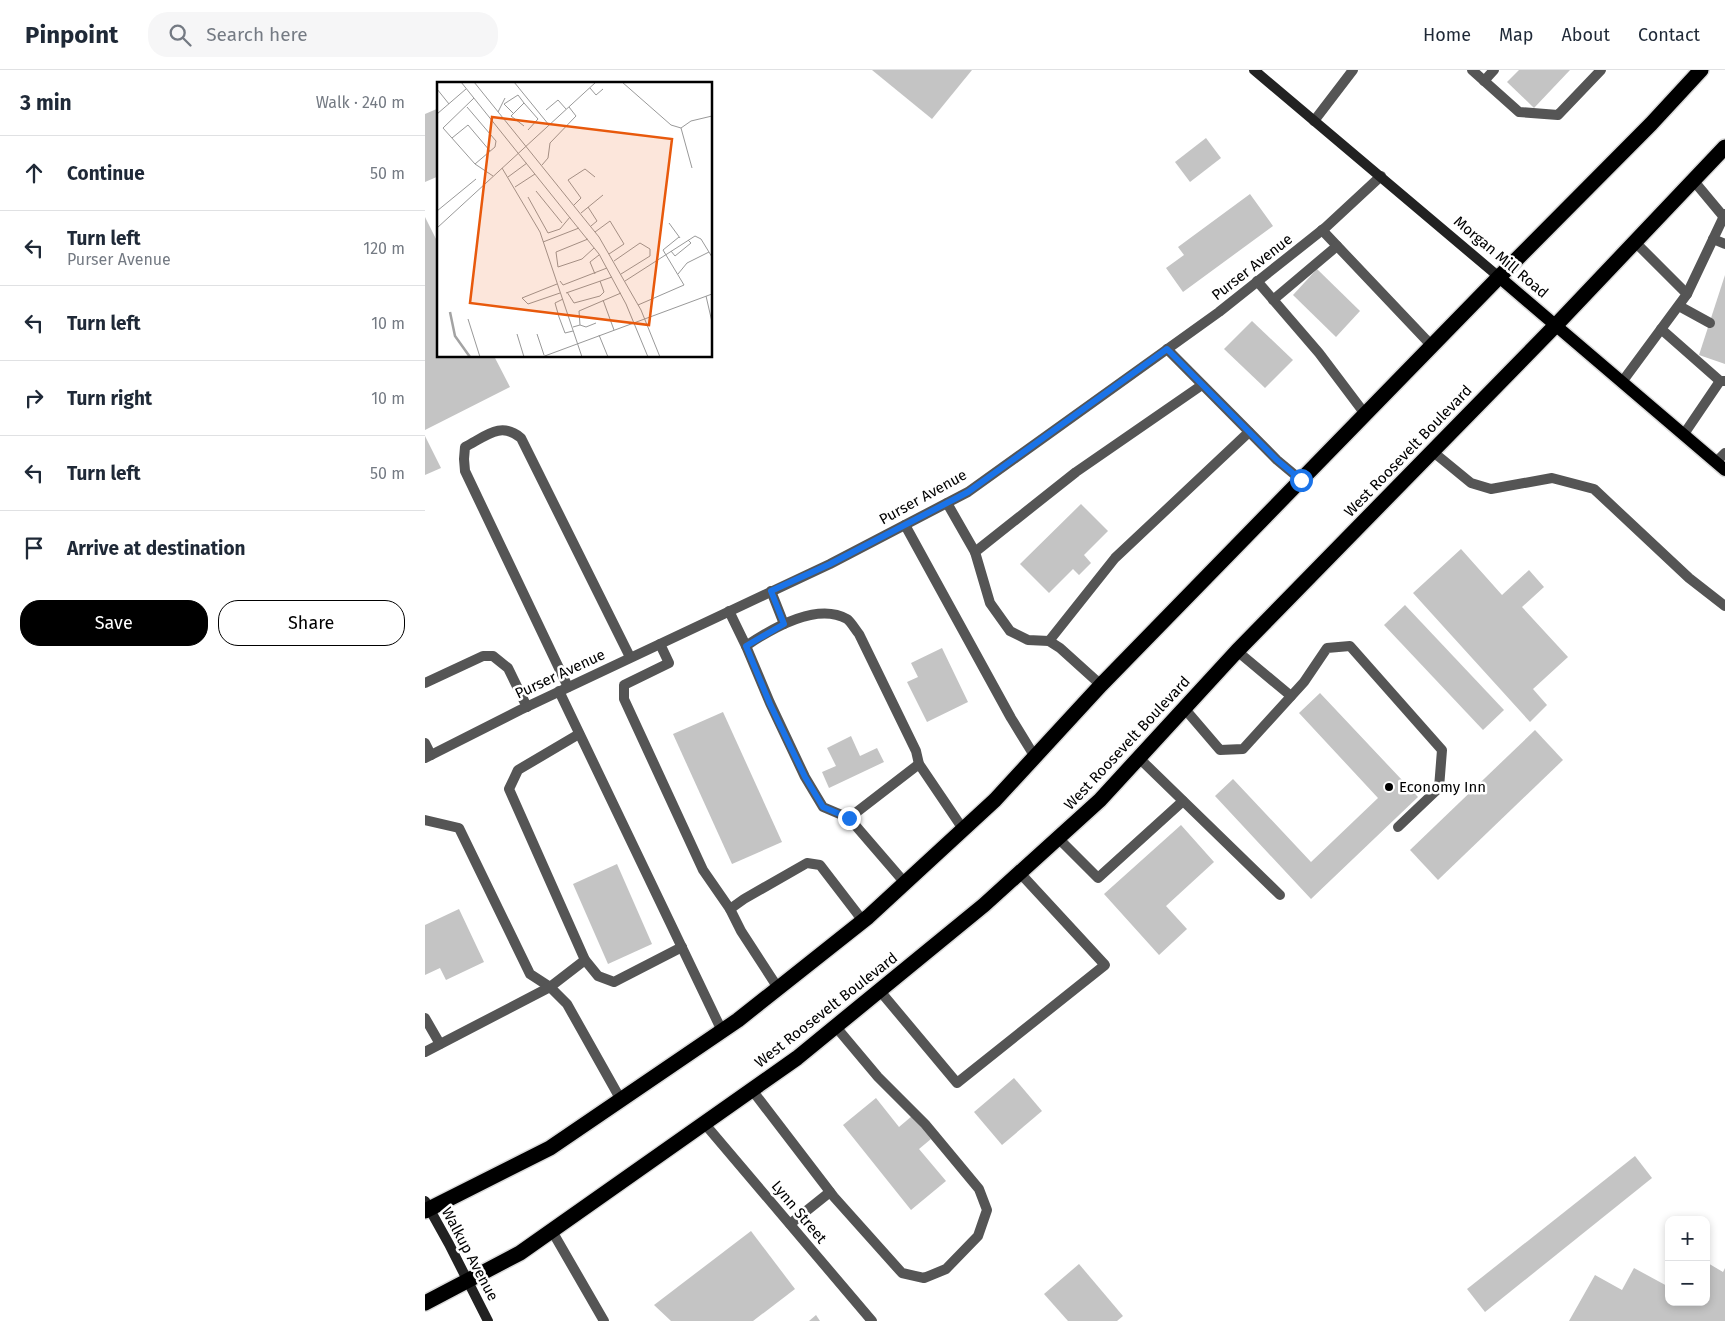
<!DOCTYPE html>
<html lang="en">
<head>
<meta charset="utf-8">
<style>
  :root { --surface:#fff; --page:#f6f6f7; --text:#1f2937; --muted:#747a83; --line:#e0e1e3; --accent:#000 }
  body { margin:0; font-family:"Fira Sans",sans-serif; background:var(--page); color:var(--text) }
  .controls { position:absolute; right:15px; bottom:15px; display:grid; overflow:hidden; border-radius:10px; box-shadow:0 2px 8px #0003 }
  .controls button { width:45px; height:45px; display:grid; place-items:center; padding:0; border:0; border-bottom:1px solid var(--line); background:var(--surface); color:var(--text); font:25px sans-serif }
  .stop { position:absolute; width:15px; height:15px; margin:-11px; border:4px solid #1a73e8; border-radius:50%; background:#fff }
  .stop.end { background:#1a73e8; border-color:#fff; box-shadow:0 1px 5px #0008 }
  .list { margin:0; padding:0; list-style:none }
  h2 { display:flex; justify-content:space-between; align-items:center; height:65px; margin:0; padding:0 20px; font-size:21px }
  h2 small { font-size:16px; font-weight:400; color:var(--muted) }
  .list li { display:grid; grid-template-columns:32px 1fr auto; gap:15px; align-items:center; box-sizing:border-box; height:75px; padding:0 20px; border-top:1px solid var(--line) }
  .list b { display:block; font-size:19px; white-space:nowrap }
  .list p { margin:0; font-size:16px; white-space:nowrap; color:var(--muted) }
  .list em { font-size:16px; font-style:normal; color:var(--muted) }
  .actions { display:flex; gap:10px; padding:15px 20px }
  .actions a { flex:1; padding:11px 0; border:1px solid var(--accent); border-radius:20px; text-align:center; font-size:18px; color:var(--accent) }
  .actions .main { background:var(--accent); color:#fff }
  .icon { flex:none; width:28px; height:28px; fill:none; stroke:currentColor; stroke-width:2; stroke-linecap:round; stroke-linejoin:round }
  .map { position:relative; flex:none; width:1300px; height:1251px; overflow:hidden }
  header { display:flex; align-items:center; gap:30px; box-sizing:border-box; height:70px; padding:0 25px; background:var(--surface); border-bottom:1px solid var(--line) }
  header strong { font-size:24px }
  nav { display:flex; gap:28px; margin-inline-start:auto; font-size:18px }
  .search { width:350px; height:45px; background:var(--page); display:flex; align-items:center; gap:12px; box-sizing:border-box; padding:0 18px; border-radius:20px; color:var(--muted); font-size:19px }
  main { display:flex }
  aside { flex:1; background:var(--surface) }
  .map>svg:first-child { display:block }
  .building { fill:#c4c4c4 }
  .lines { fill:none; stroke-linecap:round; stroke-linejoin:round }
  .primary-casing { stroke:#dbdbdb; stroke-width:15 }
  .highway-casing { stroke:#dbdbdb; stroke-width:18 }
  .lane { stroke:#555; stroke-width:10 }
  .street { stroke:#555; stroke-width:10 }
  .secondary { stroke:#222; stroke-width:10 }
  .primary { stroke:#000; stroke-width:12 }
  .highway { stroke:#000; stroke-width:15 }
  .route { stroke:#1a73e8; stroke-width:6 }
  .poi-dot { fill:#000; stroke:#fff; stroke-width:2 }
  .labels { text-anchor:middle; stroke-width:5; stroke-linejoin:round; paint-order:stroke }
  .street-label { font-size:15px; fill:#000; stroke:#fff }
  .poi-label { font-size:15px; fill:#000; stroke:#fff; text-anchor:start }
  .inset-river { fill:none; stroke:#a3a3a3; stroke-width:2.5 }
  .inset-road { fill:none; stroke:#999; stroke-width:1 }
  .view { fill:#e8590c; fill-opacity:0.15; stroke:#e8590c; stroke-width:2.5 }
  .inset-edge { fill:none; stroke:#000; stroke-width:2.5 }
</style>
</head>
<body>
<header>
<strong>Pinpoint</strong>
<div class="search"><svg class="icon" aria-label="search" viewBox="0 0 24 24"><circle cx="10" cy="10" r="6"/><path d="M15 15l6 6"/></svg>Search here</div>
<nav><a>Home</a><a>Map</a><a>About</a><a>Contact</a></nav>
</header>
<main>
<aside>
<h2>3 min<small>Walk · 240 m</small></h2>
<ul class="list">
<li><svg class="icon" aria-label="ahead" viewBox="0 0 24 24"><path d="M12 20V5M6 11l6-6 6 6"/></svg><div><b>Continue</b></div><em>50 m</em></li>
<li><svg class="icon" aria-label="left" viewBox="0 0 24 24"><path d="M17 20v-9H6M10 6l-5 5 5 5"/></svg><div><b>Turn left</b><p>Purser Avenue</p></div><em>120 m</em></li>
<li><svg class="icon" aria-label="left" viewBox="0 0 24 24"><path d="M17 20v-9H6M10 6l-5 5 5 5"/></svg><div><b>Turn left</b></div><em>10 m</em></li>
<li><svg class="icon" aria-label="right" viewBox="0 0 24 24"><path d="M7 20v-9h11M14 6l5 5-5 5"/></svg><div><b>Turn right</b></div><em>10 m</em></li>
<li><svg class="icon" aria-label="left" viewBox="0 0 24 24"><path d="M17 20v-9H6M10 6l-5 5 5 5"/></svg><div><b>Turn left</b></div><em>50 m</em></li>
<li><svg class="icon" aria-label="arrive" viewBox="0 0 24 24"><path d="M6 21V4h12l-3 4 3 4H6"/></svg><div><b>Arrive at destination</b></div></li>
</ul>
<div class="actions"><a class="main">Save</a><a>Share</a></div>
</aside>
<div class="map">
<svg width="1300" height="1251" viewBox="0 0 1300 1251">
  <rect width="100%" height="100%" fill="#fff"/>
  <!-- building -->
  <g class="building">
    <path d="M447,0H547L507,49Z"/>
    <path d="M1094,0H1145L1109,38L1082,12Z"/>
    <path d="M14,38V106L0,112V44Z"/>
    <path d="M781,68L796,88L765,112L750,92Z"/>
    <path d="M825,124L848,156L758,222L741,198L759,185L753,177Z"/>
    <path d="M0,147L14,175V286H69L85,317L0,360Z"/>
    <path d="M892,199L935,241L911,267L868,225Z"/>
    <path d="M1300,205V294L1274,285Z"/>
    <path d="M827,251L868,290L840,318L799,279Z"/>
    <path d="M0,366L16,398L0,405Z"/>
    <path d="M656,434L683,461L659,485L666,493L654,505L648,499L624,523L595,494Z"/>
    <path d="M1036,479L1077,525L1104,500L1119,517L1097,537L1143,587L1108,619L1122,635L1105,652L988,523Z"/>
    <path d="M980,535L1079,640L1058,660L959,555Z"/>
    <path d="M517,578L543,632L502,652L482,612L493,607L486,593Z"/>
    <path d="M895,623L993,727L886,829L790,726L808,709L886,792L953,728L874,643Z"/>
    <path d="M298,642L357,772L307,794L248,664Z"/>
    <path d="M1110,660L1138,690L1013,810L985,780Z"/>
    <path d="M426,666L435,686L452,678L459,692L404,718L397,702L411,696L402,678Z"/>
    <path d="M756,755L789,792L741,836L762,859L734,885L679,824Z"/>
    <path d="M192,794L227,874L183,894L148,814Z"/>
    <path d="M34,839L59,892L21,910L15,898L0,905V855Z"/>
    <path d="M589,1008L617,1041L577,1075L549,1042Z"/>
    <path d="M451,1028L474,1057L487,1046L506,1069L494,1079L521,1111L486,1140L418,1055Z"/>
    <path d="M1210,1086L1227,1108L1060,1242L1042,1219Z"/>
    <path d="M326,1161L370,1219L328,1251H246L229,1235Z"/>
    <path d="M1281,1192L1298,1202L1300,1198V1251H1144L1170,1205L1197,1220L1209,1198L1244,1217V1232H1281Z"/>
    <path d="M654,1194L698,1246L692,1251H643L619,1224Z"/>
    <path d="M391,1245L395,1251H384Z"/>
  </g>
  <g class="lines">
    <defs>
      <path id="primary" d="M1074,207L1300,400"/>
      <g id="highway">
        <path d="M0,1141L125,1078L313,950L443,847L570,730L676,615L1074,207L1226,54L1276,0"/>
        <path d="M0,1233L95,1183L372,988L559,835L675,730L812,581L1131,255L1300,77"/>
      </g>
    </defs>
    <!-- primary casing -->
    <use href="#primary" class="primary-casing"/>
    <!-- highway casing -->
    <use href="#highway" class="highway-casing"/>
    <!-- lane -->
    <g class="lane">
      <path d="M1047,0L1094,42L1133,45L1176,0"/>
      <path d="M1059,11L1069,0"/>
      <path d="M889,51L928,0"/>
      <path d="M1268,110L1298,146"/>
      <path d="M897,160L1007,276"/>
      <path d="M1288,169L1300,174"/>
      <path d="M832,211L894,283L940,344"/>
      <path d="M1262,224L1300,144"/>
      <path d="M848,230L912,176"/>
      <path d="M1254,236L1285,253"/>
      <path d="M1236,259L1295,311H1300"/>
      <path d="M742,279L852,390L876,410"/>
      <path d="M1197,312L1262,224L1210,172"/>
      <path d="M1259,364L1295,311"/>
      <path d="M1007,381L1046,413L1066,419L1127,408L1169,419L1264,508L1300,536"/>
      <path d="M522,433L550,482"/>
      <path d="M480,455L586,648L610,687"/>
      <path d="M346,521L359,554"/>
      <path d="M304,541L321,576"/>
      <path d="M624,571L690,488L824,362"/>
      <path d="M235,574L244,593L199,615V629L278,800L305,839L316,861L353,918"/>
      <path d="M812,581L866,626"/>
      <path d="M0,613L58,586H68L83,598L102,637"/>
      <path d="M676,615L635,578L624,571L603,570L585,561L565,533L550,482L651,402L777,315"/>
      <path d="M143,617L40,401L39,389L40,377C61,366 76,351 96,368L205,587"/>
      <path d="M134,621L297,961"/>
      <path d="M759,638L795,680L818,679L879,612L902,578L925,576L1017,680L1014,718L973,757"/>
      <path d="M154,664L93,700L84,719L160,890L173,906L189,912L257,877"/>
      <path d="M0,673L6,685"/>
      <path d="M714,688L855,825"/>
      <path d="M424,748L494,694"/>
      <path d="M0,750L34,758L105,904L125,917L142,934L196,1030"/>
      <path d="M633,768L673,808L758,731"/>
      <path d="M480,813L424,748L398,737L380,707L345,633L321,576C346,559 392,532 422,549C426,552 430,559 434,564L491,681L494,694L538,759"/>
      <path d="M305,839L319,829L382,793L395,795L438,851"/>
      <path d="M455,921L532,1013L680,895L595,803"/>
      <path d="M0,948L15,974"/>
      <path d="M0,982L125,917L160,890"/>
      <path d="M327,1020L409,1127L477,1203L499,1208L521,1199L553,1166L562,1140L554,1119L500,1054L453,1007L411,957"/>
      <path d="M365,1154L405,1122"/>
      <path d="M127,1161L179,1251"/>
    </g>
    <!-- street -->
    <g class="street">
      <path d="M1291,392L1300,383"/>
      <path d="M0,688L95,640L405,494L543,422L794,242L901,157L956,106"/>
      <path d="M279,1053L447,1251"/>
    </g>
    <!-- secondary -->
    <g class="secondary">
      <path d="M829,0L1074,207"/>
      <path d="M0,1131L24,1174L63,1251"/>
    </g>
    <!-- primary -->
    <use href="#primary" class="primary"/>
    <!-- highway -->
    <use href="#highway" class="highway"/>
  </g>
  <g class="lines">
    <!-- route -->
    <path class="route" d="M424,748L398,737L380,707L345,634L321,576L359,554L346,521L405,494L543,422L742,279L852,390L876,410"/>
  </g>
  <!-- markers -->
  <circle class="poi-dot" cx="964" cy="717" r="5"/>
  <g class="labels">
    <!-- street labels -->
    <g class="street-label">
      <text transform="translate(1076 187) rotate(40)" y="5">Morgan Mill Road</text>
      <text transform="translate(827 197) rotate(-38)" y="5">Purser Avenue</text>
      <text transform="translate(983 381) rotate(-46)" y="5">West Roosevelt Boulevard</text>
      <text transform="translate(498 427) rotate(-29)" y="5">Purser Avenue</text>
      <text transform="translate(135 604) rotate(-25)" y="5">Purser Avenue</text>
      <text transform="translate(702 673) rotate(-47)" y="5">West Roosevelt Boulevard</text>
      <text transform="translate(401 940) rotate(-38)" y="5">West Roosevelt Boulevard</text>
      <text transform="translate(374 1142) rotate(50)" y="5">Lynn Street</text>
      <text transform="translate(45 1184) rotate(62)" y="5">Walkup Avenue</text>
    </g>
    <!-- poi labels -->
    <g class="poi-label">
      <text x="974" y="722">Economy Inn</text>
    </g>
  </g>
  <!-- overview -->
  <g transform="translate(12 12)">
    <rect width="275" height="275" fill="#fff"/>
    <path class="inset-river" d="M13,230L18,254L33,275"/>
    <path class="inset-road" d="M24,0L162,172L189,222L211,275M37,0L162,155L204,228L223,275M77,0L112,43M185,0L234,43L244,46M153,6L159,13L166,7M0,7L12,22M37,16L6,46L38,82L56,94M87,21L101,37L91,48M30,25L59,59L58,65L38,82M109,28L121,18L129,27M61,30L68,16M76,31L67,22L81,13L87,21L74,34L87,44M0,32L29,7M244,46L255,86M244,46L254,39L275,34M15,56L31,43L53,69M105,83L111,76L113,61L139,34L132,25M65,86L103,150L145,275M71,95L90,81M78,105L98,92M99,109L125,141M91,115L111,151L123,147L133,135M137,123L144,116L131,98L148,87L158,95M151,125L160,139L154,144M0,129L39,97M144,131L166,113M232,141L243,156M0,146L159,0M158,150L173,139L187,162L172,172M151,157L119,170L121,185L145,177L157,166M106,160L142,146M234,169L238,174L254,161L251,158M177,179L203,161L213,167V174L184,192M158,192L153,180L162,173M241,192L250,181L272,170M123,199L126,203L170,186M188,199L258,154L264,157L275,175M120,202L85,216L91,222L123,211M130,210L137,221L163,214L167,210L163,199M129,211L175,195M269,214L275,240M126,217L118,221L122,235L128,251L136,249M166,218L177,248M201,223L247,203L226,168L242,155M31,237L43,275M143,243L149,245L159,241M136,245L143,243L142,229L184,211M80,252L87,275M100,252L107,273M162,253L171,275M105,275L275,212"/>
    <path class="view" d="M55,35L235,57L212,243L33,221Z"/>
    <rect width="275" height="275" class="inset-edge"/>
  </g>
</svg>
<div class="controls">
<button>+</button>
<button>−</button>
</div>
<div class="stop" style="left:876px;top:410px"></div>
<div class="stop end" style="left:424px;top:748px"></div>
</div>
</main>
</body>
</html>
